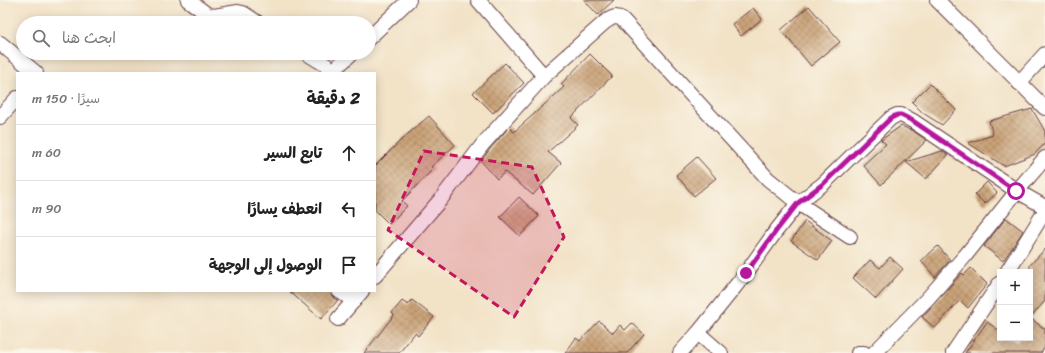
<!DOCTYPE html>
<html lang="ar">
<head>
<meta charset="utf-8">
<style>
  :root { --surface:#fff; --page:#f2f2f2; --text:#222; --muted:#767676; --line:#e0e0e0 }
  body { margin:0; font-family:Sriracha,"Playpen Sans Arabic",sans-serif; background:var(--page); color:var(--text); direction:rtl }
  .controls { position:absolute; right:12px; bottom:12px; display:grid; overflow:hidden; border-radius:0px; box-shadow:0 2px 10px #0003 }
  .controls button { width:36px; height:36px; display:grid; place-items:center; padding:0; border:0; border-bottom:1px solid var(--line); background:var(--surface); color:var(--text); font:20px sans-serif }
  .stop { position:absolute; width:12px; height:12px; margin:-9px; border:3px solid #b5179e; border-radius:50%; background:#fff }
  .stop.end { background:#b5179e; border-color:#fff; box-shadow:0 1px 4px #0008 }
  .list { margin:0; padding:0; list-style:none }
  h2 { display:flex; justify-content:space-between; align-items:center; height:52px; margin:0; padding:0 16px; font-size:17px }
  h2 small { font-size:13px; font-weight:400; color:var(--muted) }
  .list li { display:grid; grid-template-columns:26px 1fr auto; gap:12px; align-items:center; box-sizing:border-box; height:56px; padding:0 16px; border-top:1px solid var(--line) }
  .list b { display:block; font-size:15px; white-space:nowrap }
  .list em { font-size:13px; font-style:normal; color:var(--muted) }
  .icon { flex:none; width:22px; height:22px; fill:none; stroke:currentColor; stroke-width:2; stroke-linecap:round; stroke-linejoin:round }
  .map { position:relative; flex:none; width:1045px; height:353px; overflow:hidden; direction:ltr }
  .search { position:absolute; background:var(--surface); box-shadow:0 2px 10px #0003; left:16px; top:16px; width:360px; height:44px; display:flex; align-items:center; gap:10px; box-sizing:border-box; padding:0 14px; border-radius:22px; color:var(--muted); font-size:15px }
  .panel { position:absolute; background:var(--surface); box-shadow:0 2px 10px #0003; left:16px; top:72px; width:360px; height:220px; border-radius:0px; direction:rtl }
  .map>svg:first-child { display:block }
  .building { fill:url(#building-cross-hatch) }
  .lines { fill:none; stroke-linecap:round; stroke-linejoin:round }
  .minor-casing { stroke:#633c42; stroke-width:16 }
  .minor { stroke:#fff; stroke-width:14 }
  .route { stroke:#b5179e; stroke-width:5 }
  .marked { fill:#c2185b; fill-opacity:0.2; stroke:#c2185b; stroke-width:3; stroke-dasharray:8 5; stroke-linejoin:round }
</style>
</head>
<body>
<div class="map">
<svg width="1045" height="353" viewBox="0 0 1045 353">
  <defs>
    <pattern id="building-cross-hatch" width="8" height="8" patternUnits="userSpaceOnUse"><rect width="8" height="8" fill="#caa378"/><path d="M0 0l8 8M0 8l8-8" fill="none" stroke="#a68463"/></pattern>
  </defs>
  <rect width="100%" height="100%" fill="#fbf7ec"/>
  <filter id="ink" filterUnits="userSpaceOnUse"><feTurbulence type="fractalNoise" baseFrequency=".025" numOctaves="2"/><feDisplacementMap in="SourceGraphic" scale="8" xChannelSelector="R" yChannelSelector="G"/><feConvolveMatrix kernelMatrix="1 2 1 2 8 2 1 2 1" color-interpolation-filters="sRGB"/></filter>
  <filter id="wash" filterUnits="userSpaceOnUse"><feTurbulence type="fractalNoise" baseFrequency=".012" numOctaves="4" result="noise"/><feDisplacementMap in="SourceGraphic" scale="16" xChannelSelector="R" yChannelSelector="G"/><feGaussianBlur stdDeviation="0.9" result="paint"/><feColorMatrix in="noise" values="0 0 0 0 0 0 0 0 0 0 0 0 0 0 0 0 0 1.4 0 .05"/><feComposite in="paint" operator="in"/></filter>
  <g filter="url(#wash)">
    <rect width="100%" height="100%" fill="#f2e2c6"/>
    <g id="blocks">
      <!-- building -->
      <g class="building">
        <path d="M584,0H614L598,15Z"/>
        <path d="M809,6L840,42L811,66L781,30Z"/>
        <path d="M753,8L762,19L741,36L732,24Z"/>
        <path d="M590,54L612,76L571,118L578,125L548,152L561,163L533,195L505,172L497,179L481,161L490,149L509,127L514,132L564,87L561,84Z"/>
        <path d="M505,63L524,83L493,113L473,93Z"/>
        <path d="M930,84L956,110L942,125L923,113L912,102Z"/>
        <path d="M1032,109L1045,131V143L1035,154L1004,166L968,143L993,135L989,121Z"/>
        <path d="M429,116L455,145L431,167L433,169L402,201L407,206L389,224L375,210V166L402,139Z"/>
        <path d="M901,126L913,131L927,140L881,185L863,165L886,144L881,140Z"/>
        <path d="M942,151L948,155L926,179L906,162Z"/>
        <path d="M697,157L716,178L694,196L676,175Z"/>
        <path d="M987,182L997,193L985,204L975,194Z"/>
        <path d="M519,197L539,216L520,236L500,217Z"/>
        <path d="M1006,218L1023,231L1003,261L984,246Z"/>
        <path d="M805,221L832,241L818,260L791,241Z"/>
        <path d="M938,246L950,260L935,277L921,261Z"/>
        <path d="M1045,249V301L1030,318V265Z"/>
        <path d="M890,257L903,269L876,299L853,278L870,260L880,268Z"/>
        <path d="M971,268L987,284L968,308L960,300L935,328L922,317L962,273L964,275Z"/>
        <path d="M289,291H331L332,295L338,300L321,319Z"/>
        <path d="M412,300L434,317L418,336L415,333L399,353H364L394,315L392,313L402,301L408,305Z"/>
        <path d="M1030,318L1045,329V347L1041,353H965L987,322L1000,331V338H1010L1017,343L1020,338H1030Z"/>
        <path d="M599,321L613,333L620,325L625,330L632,323L644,334L627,353H565L576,338L580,341Z"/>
      </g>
    </g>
  </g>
  <g filter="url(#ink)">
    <use href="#blocks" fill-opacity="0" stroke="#633c42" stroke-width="1"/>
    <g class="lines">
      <defs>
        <g id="minor">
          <path d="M188,0L208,15L214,16L238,12L243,13L258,23"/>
          <path d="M478,0L544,76"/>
          <path d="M937,0L1045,108"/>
          <path d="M369,38L409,0"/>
          <path d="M0,43L36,73"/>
          <path d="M306,53L334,70L352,53"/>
          <path d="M1019,83L1045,54"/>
          <path d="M0,117L17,98"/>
          <path d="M1007,272L1045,211"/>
          <path d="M375,276L441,199L483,144L544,76L605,22C611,18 615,15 622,19L768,179L798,203L850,237"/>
          <path d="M339,291L354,301"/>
          <path d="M338,319L362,291"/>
          <path d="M698,333L721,353"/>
          <path d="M680,353L698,333L746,273L776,231L798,203L823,184L868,140L891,118L897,115H901L913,121L1017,191L1045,207"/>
          <path d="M858,353H864"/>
          <path d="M874,353L928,298L965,256L1017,191L1045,158"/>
          <path d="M953,353L1000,283"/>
        </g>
      </defs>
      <!-- minor casing -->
      <use href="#minor" class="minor-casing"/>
      <!-- minor -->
      <use href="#minor" class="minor"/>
    </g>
  </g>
  <g class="lines" filter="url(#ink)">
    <!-- route -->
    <path class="route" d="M746,273L776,231L798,203L823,184L868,140L891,118L897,115H901L913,121L1016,191"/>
  </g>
  <!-- marked area -->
  <path class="marked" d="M424,151L532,167L564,237L514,317L388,230Z"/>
</svg>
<div class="controls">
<button>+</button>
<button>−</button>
</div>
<div class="stop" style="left:1016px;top:191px"></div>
<div class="stop end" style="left:746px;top:273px"></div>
<div class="search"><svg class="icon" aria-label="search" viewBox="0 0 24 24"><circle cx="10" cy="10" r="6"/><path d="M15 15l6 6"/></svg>ابحث هنا</div>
<section class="panel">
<h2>2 دقيقة<small>سيرًا · 150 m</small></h2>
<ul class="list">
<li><svg class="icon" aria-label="ahead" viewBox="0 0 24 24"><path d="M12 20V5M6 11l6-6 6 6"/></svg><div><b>تابع السير</b></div><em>60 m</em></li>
<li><svg class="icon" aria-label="left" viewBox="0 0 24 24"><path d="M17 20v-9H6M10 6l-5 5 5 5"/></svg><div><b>انعطف يسارًا</b></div><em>90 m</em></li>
<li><svg class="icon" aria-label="arrive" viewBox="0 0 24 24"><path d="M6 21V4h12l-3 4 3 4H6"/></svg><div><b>الوصول إلى الوجهة</b></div></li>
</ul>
</section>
</div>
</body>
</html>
